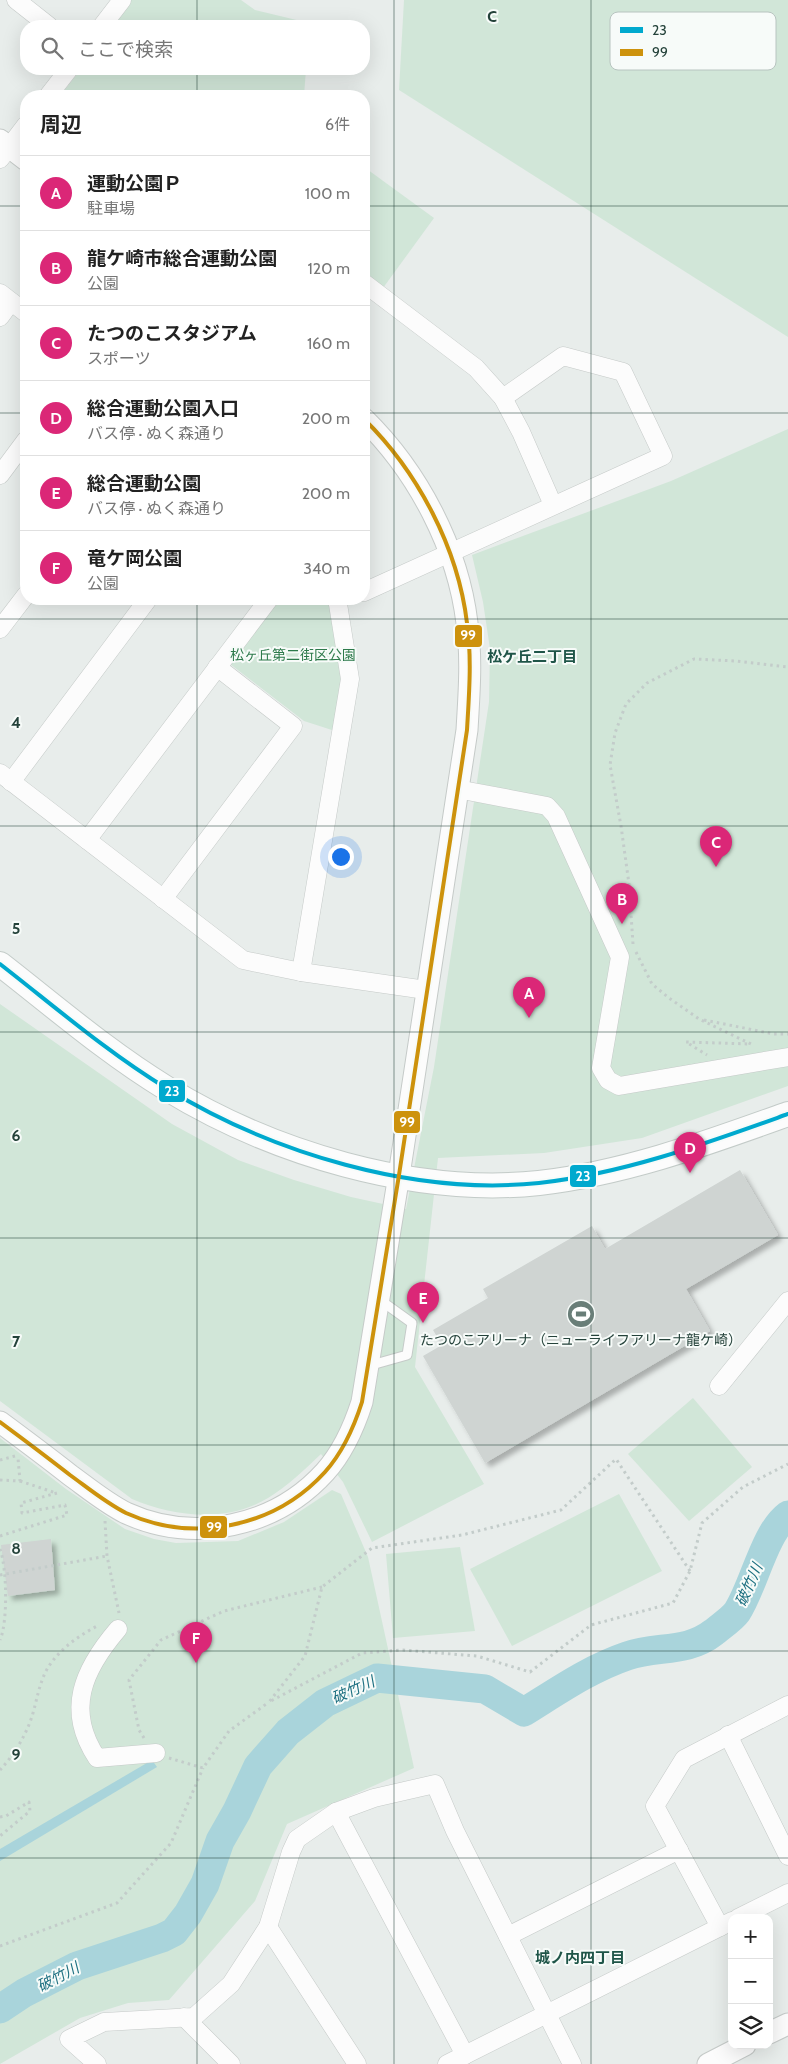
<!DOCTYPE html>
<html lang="ja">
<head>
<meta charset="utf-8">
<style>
  :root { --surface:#fff; --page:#f6f6f6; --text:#222; --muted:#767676; --line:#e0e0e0; --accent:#db2777 }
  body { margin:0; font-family:Cabin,"Noto Sans JP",sans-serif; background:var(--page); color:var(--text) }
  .controls { position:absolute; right:15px; bottom:15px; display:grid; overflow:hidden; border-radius:10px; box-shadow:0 5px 20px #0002 }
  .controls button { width:45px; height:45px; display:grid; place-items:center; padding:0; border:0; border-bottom:1px solid var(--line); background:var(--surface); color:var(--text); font:25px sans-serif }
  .you { position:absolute; left:340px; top:856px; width:18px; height:18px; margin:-12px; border:4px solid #fff; border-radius:50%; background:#1a73e8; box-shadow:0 0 0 8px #1a73e833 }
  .badge { display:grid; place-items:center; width:32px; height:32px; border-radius:50%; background:var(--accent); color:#fff; font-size:16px; font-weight:700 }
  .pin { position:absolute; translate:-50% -41px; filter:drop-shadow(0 1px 2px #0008) }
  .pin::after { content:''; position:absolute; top:26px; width:18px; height:15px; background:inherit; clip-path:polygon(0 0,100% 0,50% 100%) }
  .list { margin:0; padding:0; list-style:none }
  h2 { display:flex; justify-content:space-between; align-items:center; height:65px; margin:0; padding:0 20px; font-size:21px }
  h2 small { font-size:16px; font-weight:400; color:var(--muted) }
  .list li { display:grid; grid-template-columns:32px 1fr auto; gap:15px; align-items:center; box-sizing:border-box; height:75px; padding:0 20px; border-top:1px solid var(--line) }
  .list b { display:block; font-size:19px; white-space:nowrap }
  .list p { margin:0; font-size:16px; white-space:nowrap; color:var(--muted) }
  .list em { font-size:16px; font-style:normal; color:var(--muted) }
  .icon { flex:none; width:28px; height:28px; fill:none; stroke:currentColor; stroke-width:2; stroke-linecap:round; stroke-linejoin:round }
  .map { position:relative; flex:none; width:788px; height:2064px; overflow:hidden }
  .search { position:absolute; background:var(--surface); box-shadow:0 5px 20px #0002; left:20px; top:20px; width:350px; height:55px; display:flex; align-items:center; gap:12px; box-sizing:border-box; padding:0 18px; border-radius:20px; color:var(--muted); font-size:19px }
  .panel { position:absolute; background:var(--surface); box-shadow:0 5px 20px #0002; left:20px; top:90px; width:350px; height:515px; border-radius:20px }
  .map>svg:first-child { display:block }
  .green { fill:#d1e6d8 }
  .water { fill:#a9d4db }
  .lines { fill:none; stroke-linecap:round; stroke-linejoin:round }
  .river { stroke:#a9d4db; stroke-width:29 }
  .building { fill:#cfd4d2; filter:url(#shadow) }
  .service-casing { stroke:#c5cac8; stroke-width:11 }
  .minor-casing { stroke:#c5cac8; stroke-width:19 }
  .tertiary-casing { stroke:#c5cac8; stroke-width:23 }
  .secondary-casing { stroke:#c3cbc8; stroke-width:26 }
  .path { stroke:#c3ccca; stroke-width:3; stroke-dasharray:2.5 4; stroke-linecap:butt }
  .service { stroke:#fcfcfc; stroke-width:9 }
  .minor { stroke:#fcfcfc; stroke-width:18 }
  .tertiary { stroke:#fcfcfc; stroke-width:21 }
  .secondary { stroke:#fcfcfc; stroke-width:24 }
  .bus-1-casing { stroke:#f7fbf9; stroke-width:8 }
  .bus-2-casing { stroke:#f7fbf9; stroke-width:8 }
  .bus-1 { stroke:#00a9ce; stroke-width:4 }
  .bus-2 { stroke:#cd920c; stroke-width:4 }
  .grid { fill:none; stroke:#24423a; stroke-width:1; stroke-opacity:0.55 }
  .labels { text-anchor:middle; stroke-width:4; stroke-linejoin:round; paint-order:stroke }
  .park-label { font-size:14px; fill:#2d7a4b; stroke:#f7fbf9 }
  .poi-label { font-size:14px; fill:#24423a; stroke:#f7fbf9 }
  .neighbourhood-label { font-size:15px; font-weight:bold; fill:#1f5548; stroke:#f7fbf9 }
  .water-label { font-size:15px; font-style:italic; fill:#1c6f80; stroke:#f7fbf9 }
  .key { fill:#f7fbf9; stroke:#b8c4c0; stroke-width:1 }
  .key-label { font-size:14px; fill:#24423a }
  .grid-label { font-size:16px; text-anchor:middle; font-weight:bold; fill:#24423a; stroke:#f7fbf9; stroke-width:4; stroke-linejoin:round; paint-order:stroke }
  .line-badge { stroke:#f7fbf9; stroke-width:2 }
  .badge-label { font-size:14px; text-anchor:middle; font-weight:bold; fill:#fff }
</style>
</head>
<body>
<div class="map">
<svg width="788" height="2064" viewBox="0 0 788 2064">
  <defs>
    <filter id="shadow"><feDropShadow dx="4.5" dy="4.5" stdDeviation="2.5" flood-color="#0004"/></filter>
  </defs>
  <rect width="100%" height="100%" fill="#e8edeb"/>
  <!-- green -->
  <g class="green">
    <path d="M131,0H241L255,10L309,23V26H112Z"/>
    <path d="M404,0H788V337L399,90Z"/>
    <path d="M81,69H306L304,96H60Z"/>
    <path d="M364,167L434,218L383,288L364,272Z"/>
    <path d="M788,429V1086L642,1138L544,1153L438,1158L415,1367L484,1484L372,1542L343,1482L321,1454C304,1470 288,1486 268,1498C227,1523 175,1517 132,1499L0,1401V1004L172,1124L238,1160L294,1180L351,1197L406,1209L434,1067L489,702L490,649L483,602L472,555L671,481Z"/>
    <path d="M279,599H327L329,603L340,666L341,684L335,731L304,721L230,664Z"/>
    <path d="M693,1398L752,1467L689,1521L628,1454Z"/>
    <path d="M0,1438L66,1489L125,1529L154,1539L176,1543L238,1541L284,1522L332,1490L341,1494L368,1557L414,1768L287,1824L255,1901L169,2000L128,2003L80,2018L0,2064Z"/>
    <path d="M619,1494L662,1571L512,1646L470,1569Z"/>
    <path d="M460,1547L475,1631L393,1638L386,1554Z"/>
  </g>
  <!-- water -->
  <path class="water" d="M152,1760L157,1767L0,1861V1849Z"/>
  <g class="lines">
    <!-- river -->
    <path class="river" d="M0,2009L24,1993L77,1966L162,1938L174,1932L188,1914L205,1884L220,1841L237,1811L258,1766L288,1732L325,1703L377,1678L485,1689L524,1712C558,1691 589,1669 627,1656C657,1645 686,1654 714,1632C721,1626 732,1619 737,1612C754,1586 764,1533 788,1515"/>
  </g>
  <!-- building -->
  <g class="building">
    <path d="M740,1170L778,1235L686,1289L710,1331L485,1463L423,1356L442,1345L433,1330L488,1298L483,1289L592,1226L605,1249Z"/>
    <path d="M51,1539L55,1590L8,1596L1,1545Z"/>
  </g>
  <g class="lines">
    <defs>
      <path id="service" d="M368,1366L407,1355L412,1323L380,1300"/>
      <g id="minor">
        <path d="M16,0L49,26"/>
        <path d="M102,26L122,0"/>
        <path d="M48,96L69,69"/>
        <path d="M0,159L26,125"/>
        <path d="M364,283L476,368L503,398L563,356L623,372L663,456L364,592"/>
        <path d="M0,293L26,313"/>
        <path d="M0,317L11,302"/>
        <path d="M503,398L521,432L553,505"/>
        <path d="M0,475L26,440"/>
        <path d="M0,629L26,595"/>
        <path d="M0,773L243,960L301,972L426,990"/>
        <path d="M11,782L148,599"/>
        <path d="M457,789L547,806L556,816L620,957L601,1068L608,1080L619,1086L788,1057"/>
        <path d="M87,840L269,599"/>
        <path d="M163,899L293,726L217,667"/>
        <path d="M301,972L350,679L338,604L336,599"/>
        <path d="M719,1386L788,1301"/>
        <path d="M118,1629C83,1670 65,1710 97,1758L156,1753"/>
        <path d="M728,1735L788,1856"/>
        <path d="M336,1812L465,2055"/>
        <path d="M738,1918L788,1893"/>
        <path d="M268,1927L357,2064"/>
        <path d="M720,1927L655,1806L684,1759L788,1705"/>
        <path d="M508,1936L679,1850"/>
        <path d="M184,2017L231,2064"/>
        <path d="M97,2064L69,2039L104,2022L194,2017L231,1984L268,1927L291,1852L297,1839L336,1812L374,1798L435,1784L455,1831L572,2064"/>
        <path d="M447,2064L732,1921"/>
      </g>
      <g id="tertiary">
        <path d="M0,140L26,160"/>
        <path d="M0,1422C23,1439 47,1457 70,1475C88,1488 106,1503 126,1513C194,1544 275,1527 325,1472C343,1452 354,1427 362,1402L399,1175L467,730C469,695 472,659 467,623C458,548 418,472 364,419"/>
        <path d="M769,2033L788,2024"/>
        <path d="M708,2064L745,2045"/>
      </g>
      <path id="secondary" d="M0,964C54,1006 107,1052 166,1088C272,1153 414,1196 539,1183C626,1173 707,1143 788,1114"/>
    </defs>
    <!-- service casing -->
    <use href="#service" class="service-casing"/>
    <!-- minor casing -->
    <use href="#minor" class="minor-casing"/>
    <!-- tertiary casing -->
    <use href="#tertiary" class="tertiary-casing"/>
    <!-- secondary casing -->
    <use href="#secondary" class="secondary-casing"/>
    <!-- path -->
    <g class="path">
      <path d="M633,944L629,884L621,826L610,765L615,733L626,704L647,683L694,659L736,661L788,667"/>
      <path d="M636,952L652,984L669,998L699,1019L751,1044L686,1042L707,1055"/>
      <path d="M704,1020L774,1034H788"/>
      <path d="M0,1460L15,1456"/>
      <path d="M0,1480L20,1481L18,1458"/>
      <path d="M20,1481L56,1493"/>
      <path d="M105,1521L107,1556L119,1613"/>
      <path d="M0,1536L67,1515L65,1505L22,1513L21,1503L57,1493"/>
      <path d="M0,1549C7,1568 8,1622 0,1640"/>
      <path d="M690,1571L616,1459L561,1510L462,1535L372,1548L322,1587L305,1656L269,1702L362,1653L402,1650L477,1656L530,1672L591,1625L673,1603L690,1571L702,1523L743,1487L788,1464"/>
      <path d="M0,1575L107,1556"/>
      <path d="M144,1738L139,1730L129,1680L161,1640L224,1611L322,1587"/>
      <path d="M169,1758L203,1768L229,1731L269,1702"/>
      <path d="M0,1770C14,1755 27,1734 33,1713C37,1699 39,1686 45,1673C56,1651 78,1636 99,1625"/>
      <path d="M0,1817L6,1816L29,1802L30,1811L0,1836"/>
      <path d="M0,1946L117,1903L171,1843L203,1768"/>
    </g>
    <!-- service -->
    <use href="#service" class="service"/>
    <!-- minor -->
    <use href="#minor" class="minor"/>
    <!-- tertiary -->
    <use href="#tertiary" class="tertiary"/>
    <!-- secondary -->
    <use href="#secondary" class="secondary"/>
    <defs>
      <path id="bus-1" d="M0,964C54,1006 107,1052 166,1088C272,1153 414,1196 539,1183C626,1173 707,1143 788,1114"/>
      <path id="bus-2" d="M0,1422C23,1439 47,1457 70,1475C88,1488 106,1503 126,1513C194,1544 275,1527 325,1472C343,1452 354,1427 362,1402L399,1175L467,730C469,695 472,659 467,623C458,548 418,472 364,419"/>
    </defs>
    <!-- bus-1 casing -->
    <use href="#bus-1" class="bus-1-casing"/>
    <!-- bus-2 casing -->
    <use href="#bus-2" class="bus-2-casing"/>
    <!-- bus-1 -->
    <use href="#bus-1" class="bus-1"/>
    <!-- bus-2 -->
    <use href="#bus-2" class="bus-2"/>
  </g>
  <!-- grid -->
  <path class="grid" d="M197,0V26M394,0V2064M591,0V2064M197,69V96M0,206H26M364,206H788M0,413H26M364,413H788M197,599V2064M0,619H788M0,826H788M0,1032H788M0,1238H788M0,1445H788M0,1651H788M0,1858H788"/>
  <!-- icons -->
  <defs>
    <symbol id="stadium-disc" viewBox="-11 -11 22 22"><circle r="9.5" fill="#697e78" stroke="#f7fbf9"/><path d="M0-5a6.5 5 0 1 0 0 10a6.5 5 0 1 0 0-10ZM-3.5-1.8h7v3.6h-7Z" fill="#fff"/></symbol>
  </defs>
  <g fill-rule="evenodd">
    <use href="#stadium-disc" x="565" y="1298" width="32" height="32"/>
  </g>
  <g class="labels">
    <!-- park labels -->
    <g class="park-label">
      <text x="293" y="660">松ヶ丘第二街区公園</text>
    </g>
    <!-- poi labels -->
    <g class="poi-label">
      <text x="581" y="1345">たつのこアリーナ（ニューライフアリーナ龍ケ崎）</text>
    </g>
    <!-- neighbourhood labels -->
    <g class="neighbourhood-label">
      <text x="532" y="662">松ケ丘二丁目</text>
      <text x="580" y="1963">城ノ内四丁目</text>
    </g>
    <!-- water labels -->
    <g class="water-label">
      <text transform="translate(749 1585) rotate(-66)" y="5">破竹川</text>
      <text transform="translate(353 1690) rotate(-24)" y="5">破竹川</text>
      <text transform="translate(58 1977) rotate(-28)" y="5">破竹川</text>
    </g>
  </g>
  <!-- legend -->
  <rect x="610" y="12" width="166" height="58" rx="8" class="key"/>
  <rect x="620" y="27" width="23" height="6" fill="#00a9ce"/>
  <rect x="620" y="49" width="23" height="7" fill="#cd920c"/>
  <g class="key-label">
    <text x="652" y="35">23</text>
    <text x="652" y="57">99</text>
  </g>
  <g class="grid-label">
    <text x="492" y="22">C</text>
    <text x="16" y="728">4</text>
    <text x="16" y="934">5</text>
    <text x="16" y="1141">6</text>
    <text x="16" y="1347">7</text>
    <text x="16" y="1554">8</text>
    <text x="16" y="1760">9</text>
  </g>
  <g class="line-badge">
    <rect x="454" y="624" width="29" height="24" rx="5" fill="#cd920c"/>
    <rect x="158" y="1079" width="28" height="24" rx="5" fill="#00a9ce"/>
    <rect x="393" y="1110" width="28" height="24" rx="5" fill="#cd920c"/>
    <rect x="569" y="1164" width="28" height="24" rx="5" fill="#00a9ce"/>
    <rect x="199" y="1515" width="29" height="24" rx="5" fill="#cd920c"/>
  </g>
  <g class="badge-label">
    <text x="468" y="640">99</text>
    <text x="172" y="1096">23</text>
    <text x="407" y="1127">99</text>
    <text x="583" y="1181">23</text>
    <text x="214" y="1532">99</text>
  </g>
</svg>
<div class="controls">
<button>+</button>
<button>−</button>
<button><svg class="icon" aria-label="layers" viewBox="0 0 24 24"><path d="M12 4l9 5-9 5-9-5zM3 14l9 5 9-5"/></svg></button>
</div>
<div class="you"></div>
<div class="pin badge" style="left:529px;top:1018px">A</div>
<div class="pin badge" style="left:622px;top:924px">B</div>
<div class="pin badge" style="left:716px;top:867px">C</div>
<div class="pin badge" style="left:690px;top:1173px">D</div>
<div class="pin badge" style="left:423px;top:1323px">E</div>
<div class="pin badge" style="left:196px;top:1663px">F</div>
<div class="search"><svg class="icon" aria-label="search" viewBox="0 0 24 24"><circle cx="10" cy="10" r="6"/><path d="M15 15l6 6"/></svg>ここで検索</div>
<section class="panel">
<h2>周辺<small>6件</small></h2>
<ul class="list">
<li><span class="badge">A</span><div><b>運動公園Ｐ</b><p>駐車場</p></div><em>100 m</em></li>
<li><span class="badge">B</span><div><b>龍ケ崎市総合運動公園</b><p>公園</p></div><em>120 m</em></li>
<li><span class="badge">C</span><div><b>たつのこスタジアム</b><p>スポーツ</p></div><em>160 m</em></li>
<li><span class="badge">D</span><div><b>総合運動公園入口</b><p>バス停 · ぬく森通り</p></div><em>200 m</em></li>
<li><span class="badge">E</span><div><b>総合運動公園</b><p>バス停 · ぬく森通り</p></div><em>200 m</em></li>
<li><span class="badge">F</span><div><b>竜ケ岡公園</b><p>公園</p></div><em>340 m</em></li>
</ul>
</section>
</div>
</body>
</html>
